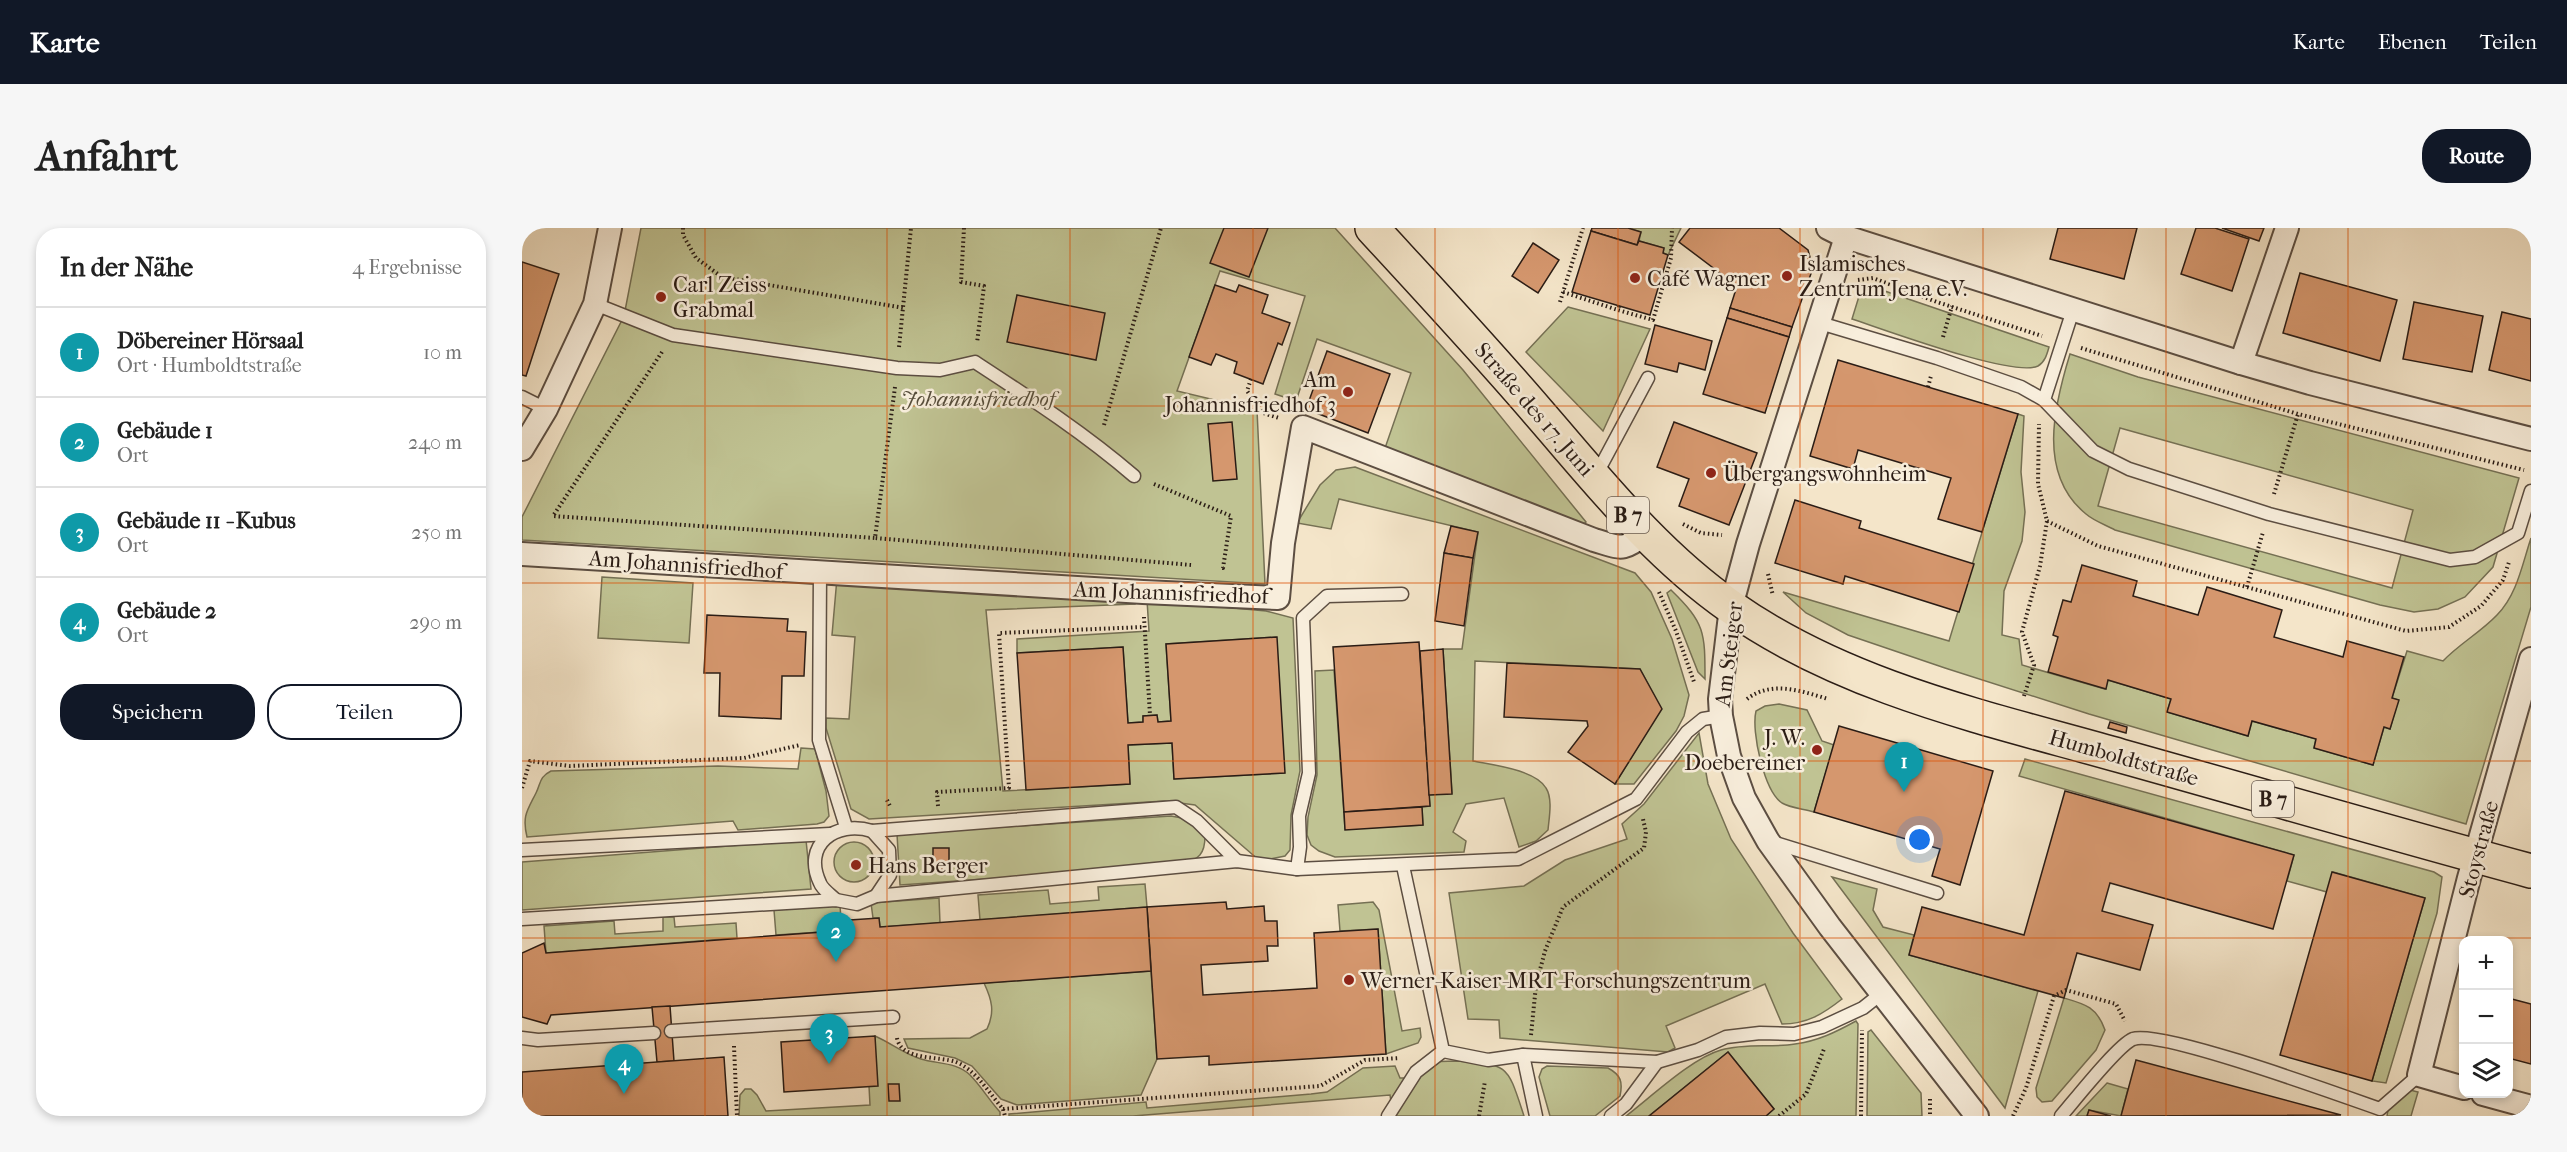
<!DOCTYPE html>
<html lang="de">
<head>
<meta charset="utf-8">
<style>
  :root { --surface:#fff; --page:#f6f6f6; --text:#222; --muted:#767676; --line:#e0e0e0; --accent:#111827 }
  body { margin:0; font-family:"IM FELL French Canon",serif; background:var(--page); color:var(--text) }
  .controls { position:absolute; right:18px; bottom:18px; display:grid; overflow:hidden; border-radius:12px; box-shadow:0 3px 9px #0003 }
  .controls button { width:54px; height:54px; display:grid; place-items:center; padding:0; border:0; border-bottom:2px solid var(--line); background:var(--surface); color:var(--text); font:30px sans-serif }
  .you { position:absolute; left:1398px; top:612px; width:21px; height:21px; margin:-15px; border:4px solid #fff; border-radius:50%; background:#1a73e8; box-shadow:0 0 0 9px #1a73e833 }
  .badge { display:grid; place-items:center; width:39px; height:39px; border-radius:50%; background:var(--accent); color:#fff; font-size:20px; font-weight:700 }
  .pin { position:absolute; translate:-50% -50px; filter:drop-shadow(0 2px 3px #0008) }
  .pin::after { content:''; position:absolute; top:32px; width:21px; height:18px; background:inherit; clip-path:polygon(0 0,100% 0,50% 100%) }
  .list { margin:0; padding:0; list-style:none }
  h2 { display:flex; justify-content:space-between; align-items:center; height:78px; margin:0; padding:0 24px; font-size:26px }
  h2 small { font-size:20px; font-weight:400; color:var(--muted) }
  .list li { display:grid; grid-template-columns:39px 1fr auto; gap:18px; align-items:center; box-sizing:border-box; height:90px; padding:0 24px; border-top:2px solid var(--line) }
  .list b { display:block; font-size:22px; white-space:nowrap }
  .list p { margin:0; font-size:20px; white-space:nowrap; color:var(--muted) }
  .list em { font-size:20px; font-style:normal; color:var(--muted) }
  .actions { display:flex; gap:12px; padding:18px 24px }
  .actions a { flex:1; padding:14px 0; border:2px solid var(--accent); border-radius:24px; text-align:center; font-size:21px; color:var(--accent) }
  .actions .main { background:var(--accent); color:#fff }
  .icon { flex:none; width:33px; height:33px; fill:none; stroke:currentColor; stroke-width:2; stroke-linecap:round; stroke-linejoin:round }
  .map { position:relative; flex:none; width:2009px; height:888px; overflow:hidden; border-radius:24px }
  header { display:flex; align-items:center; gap:36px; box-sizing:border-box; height:84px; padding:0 30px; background:var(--accent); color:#fff }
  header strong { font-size:28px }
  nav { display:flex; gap:33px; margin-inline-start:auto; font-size:21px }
  .intro { display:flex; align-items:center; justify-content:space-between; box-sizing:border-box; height:144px; padding:0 36px }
  h1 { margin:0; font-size:42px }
  .button { padding:15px 27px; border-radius:24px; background:var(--accent); color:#fff; font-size:21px; font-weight:700 }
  main { display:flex; gap:36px; padding:0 36px }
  aside { flex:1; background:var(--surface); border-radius:24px; box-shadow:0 3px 9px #0003 }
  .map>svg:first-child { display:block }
  .green { fill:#c0c393; stroke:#757054; stroke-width:1.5; fill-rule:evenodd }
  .building { fill:#d5976e; stroke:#2a1c15; stroke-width:1.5 }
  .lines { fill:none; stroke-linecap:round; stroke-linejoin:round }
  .service-casing { stroke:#5c4e42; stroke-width:15 }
  .minor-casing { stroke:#5c4e42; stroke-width:26 }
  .primary-casing { stroke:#2a1c15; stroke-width:36 }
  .path { stroke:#2a1c15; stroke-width:4; stroke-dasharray:1.5 3; stroke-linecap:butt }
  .service { stroke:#f8eedc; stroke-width:12 }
  .minor { stroke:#f8eedc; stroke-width:22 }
  .primary { stroke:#f4e5c9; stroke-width:33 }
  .grid { fill:none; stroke:#de560c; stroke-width:1.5; stroke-opacity:0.55 }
  .poi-dot { fill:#8f2418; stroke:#f8eedc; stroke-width:2 }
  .labels { text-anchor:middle; stroke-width:5; stroke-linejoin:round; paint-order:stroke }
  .shield { fill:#f8eedc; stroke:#685b51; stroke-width:1.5 }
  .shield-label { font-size:21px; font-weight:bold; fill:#2a1c15 }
  .poi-label { font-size:22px; fill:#2a1c15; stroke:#f8eedc; text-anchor:start }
  .park-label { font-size:22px; font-style:italic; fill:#574e3b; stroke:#f8eedc }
  .street-label { font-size:22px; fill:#2a1c15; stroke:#f8eedc }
</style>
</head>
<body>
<header>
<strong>Karte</strong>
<nav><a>Karte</a><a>Ebenen</a><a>Teilen</a></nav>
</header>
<div class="intro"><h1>Anfahrt</h1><a class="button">Route</a></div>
<main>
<aside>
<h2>In der Nähe<small>4 Ergebnisse</small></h2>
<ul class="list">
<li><span class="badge" style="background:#0f9aa8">1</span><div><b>Döbereiner Hörsaal</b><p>Ort · Humboldtstraße</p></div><em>10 m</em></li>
<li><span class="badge" style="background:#0f9aa8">2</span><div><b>Gebäude 1</b><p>Ort</p></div><em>240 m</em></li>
<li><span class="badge" style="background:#0f9aa8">3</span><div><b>Gebäude 11 - Kubus</b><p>Ort</p></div><em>250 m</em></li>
<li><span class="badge" style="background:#0f9aa8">4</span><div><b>Gebäude 2</b><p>Ort</p></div><em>290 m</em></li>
</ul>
<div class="actions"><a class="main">Speichern</a><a>Teilen</a></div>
</aside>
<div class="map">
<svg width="2009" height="888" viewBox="0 0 2009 888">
  <rect width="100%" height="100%" fill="#f4e5c9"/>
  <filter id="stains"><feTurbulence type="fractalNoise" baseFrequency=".00333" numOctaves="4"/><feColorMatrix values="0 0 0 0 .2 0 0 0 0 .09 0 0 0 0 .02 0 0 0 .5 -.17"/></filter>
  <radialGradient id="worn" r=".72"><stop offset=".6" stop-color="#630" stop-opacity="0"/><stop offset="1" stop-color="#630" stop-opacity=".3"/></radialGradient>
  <!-- green -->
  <g class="green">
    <path d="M119,0H813L941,142L1064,294L1059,299L862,223L889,145L795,111L774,173L753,166L783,68L698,43L655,163L735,182L743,356L0,312V289L102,88Z"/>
    <path d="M1106,0H1159L1146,27L1141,25L1142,20L1117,13L1119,4Z"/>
    <path d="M1351,59L1527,119C1525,126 1523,134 1516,138C1492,150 1361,101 1330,91L1338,65Z"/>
    <path d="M1046,79L1128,101L1081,203L1004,124Z"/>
    <path d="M1548,126L1616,149L1997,250L1971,339L1943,369L1916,381L1892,384L1858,377L1593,302C1584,297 1572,293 1564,286C1515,246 1532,178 1548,126ZM1598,200L1891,282L1870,360L1576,278Z"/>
    <path d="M1496,186L1502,188L1499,244L1503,284L1500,313L1482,363L1480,407L1497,411L1500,437L1583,461L1586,452L1649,471L1645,484L1726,508L1730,493L1794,511L1792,520L1851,537L1862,499L1868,501L1876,472L1870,470L1885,423L1921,433C1937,416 1959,404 1975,387C1995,367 2000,337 2009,310V379L1944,596L1567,486L1423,440L1326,407L1284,385L1261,364L1427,413Z"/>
    <path d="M833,239L1113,345L1129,364L1150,411L1167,467L1162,488L1154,503L1112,556H1093L1139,481L1118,441L953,433L951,533C971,537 1014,542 1024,560C1031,571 1027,590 1026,602L1014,613L997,619L982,570L944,576L931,604L944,613L942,624L813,629L797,623L789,617L785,607L786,589L795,547L793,443L812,442L823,601L901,597L900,579L908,578L907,567L930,565L921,421H940L956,304L817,271L809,301L775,295L798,257L814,242Z"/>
    <path d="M80,349L171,355L167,415L76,410Z"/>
    <path d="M315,350L613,371V376L464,382L481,563L608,556L606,517L650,515L652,551L762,545L754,409L644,416L649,493L636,494L635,487L621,488V494L606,495L601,419L495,425V411L627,403L625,372L744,383L771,390L778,543L769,587L768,622L763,628L738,633L673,577L643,573L347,591L329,581L304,500V490L327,491L333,409L310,407Z"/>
    <path d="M1149,362C1183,395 1183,404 1183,451L1176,444L1145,365Z"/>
    <path d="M1257,476L1285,482L1300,513L1312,517L1292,584C1283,581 1268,580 1260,575C1242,563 1229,503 1234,483L1243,478Z"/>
    <path d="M1177,505L1186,556L1209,611L1271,705L1320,771C1301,786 1285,796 1260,796L1243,756L1144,798L1153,820L1146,824L978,810L977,792L946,791L927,665L1002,658L1043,632L1105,611L1100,596L1122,576Z"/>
    <path d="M279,520L293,521L304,563L307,588L302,594L295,596L216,602L211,593L5,609C0,588 5,583 14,565C19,555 17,549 29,543L196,538L276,541Z"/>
    <path d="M1503,531L1912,644L1920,649L1915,685L1864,855L1850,853L1903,670L1811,644L1805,664L1765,653L1772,627L1497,548Z"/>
    <path d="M649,588L665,591L683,608C683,626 677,631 660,637L378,657L375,606Z"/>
    <path d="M284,612L289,661L0,682V634Z"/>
    <circle cx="332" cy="634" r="20"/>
    <path d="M1310,649L1355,661L1351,682L1361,699L1392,707L1387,727L1516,763L1483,880Z"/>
    <path d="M623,656L625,679L458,692L456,667L526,662L528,676L577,672L576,659Z"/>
    <path d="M417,670L418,695L358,699L357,690H351L349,675Z"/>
    <path d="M851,674L857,682L880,803L898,800L899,809L896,815L864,826L856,701L818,703L816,677Z"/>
    <path d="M318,677L319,693H313L314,703L254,707L252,682Z"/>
    <path d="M141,689H152L153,699L214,695L215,710L24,725L22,698L92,693L93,706L141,703Z"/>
    <path d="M629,743L635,831L619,867L495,877L479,871L450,838L433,830L386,820L382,811L448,810L465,801C473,784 470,772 462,755Z"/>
    <path d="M1542,770C1563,776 1575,779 1583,802L1574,822L1530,873L1520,874L1515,869L1514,860Z"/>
    <path d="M1334,793L1336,796L1334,888H1244L1252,881L1206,824L1127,888H1104C1129,869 1170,830 1199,822C1224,815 1249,820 1273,816C1296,813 1314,804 1334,793Z"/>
    <path d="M1349,802L1399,865L1400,888H1345L1346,804Z"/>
    <path d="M353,808C369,815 382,826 399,831C415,836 435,834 448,847C459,858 467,872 478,884V888H217L218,867L223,861H229L235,867L244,883L348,877L347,858Z"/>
    <path d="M933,833C987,836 985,836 1002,888H871L868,867L611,888H487V886L624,874L625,880L789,866L805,864L841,840L873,838L878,850H896L904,834Z"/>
    <path d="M1025,838L1086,840C1099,847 1101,854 1098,868L1073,888H1028L1017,849L1020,841Z"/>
    <path d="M1585,855L1606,861L1599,888L1567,882L1565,888H1554Z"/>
    <path d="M1884,861L1896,864L1889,888H1865L1866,882Z"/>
  </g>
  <!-- building -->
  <g class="building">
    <path d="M702,0H746L727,49L688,35Z"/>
    <path d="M1070,0H1106L1119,4L1115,17L1069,3Z"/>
    <path d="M1168,0H1257L1286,22L1291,40L1270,99L1208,80L1215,58L1157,14Z"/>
    <path d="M1536,0H1615L1602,51L1528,31Z"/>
    <path d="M1674,0H1693L1727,11L1710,63L1659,46Z"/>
    <path d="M1700,0H1742L1737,13Z"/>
    <path d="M1069,3L1115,17L1117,13L1142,20L1141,25L1146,27L1128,87L1050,64Z"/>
    <path d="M1011,15L1037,32L1016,65L990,48Z"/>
    <path d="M0,34L37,46L4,148L0,147Z"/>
    <path d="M1778,45L1875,72L1858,133L1761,105Z"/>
    <path d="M693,57L714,64L717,57L746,67L740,85L768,95L760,117L756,115L741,156L712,145L715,134L694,126L689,137L667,129Z"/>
    <path d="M495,67L583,85L574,132L485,114Z"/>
    <path d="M1892,74L1961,88L1950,144L1881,131Z"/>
    <path d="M1208,80L1270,99L1267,109L1205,90Z"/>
    <path d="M1980,84L2009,91V153L1967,142Z"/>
    <path d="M1205,90L1267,109L1243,185L1181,166Z"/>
    <path d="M1133,97L1190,113L1183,142L1157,135L1155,144L1123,136Z"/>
    <path d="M805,123L868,146L846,205L784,181Z"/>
    <path d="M1316,132L1496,186L1460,304L1416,291L1429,250L1336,222L1331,241L1288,228Z"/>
    <path d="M710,194L715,251L691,253L686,196Z"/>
    <path d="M1152,194L1235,225L1207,297L1157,278L1167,251L1135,239Z"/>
    <path d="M1273,272L1339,293L1337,300L1452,336L1437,384L1323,348L1321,356L1253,335Z"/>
    <path d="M929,298L956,304L951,330L922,325Z"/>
    <path d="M922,325L951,330L942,398L913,393Z"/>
    <path d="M1560,337L1615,353L1611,368L1676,387L1685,359L1760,382L1752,409L1821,429L1825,413L1882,429L1870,470L1877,472L1868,501L1862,499L1851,537L1792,520L1794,511L1730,493L1726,508L1645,484L1649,471L1586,452L1584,461L1526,444L1536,409L1531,407L1541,372L1549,374Z"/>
    <path d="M185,387L266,391L265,403L284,404L282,448H260L259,491L197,488L198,445H182Z"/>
    <path d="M755,409L763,545L652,551L650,515L606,517L608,556L504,562L495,425L601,419L606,495L621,494V488L635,487L636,494L649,493L644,416Z"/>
    <path d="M897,414L908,578L822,584L811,419Z"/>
    <path d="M921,421L930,566L907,567L898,423Z"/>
    <path d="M985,435L1118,441L1140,481L1093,556L1046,524L1066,498L1065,493L982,489Z"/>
    <path d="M1588,494L1605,499L1604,505L1586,500Z"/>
    <path d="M1317,498L1471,543L1438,657L1410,648L1418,621L1292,584Z"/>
    <path d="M1543,563L1772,627L1751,701L1588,655L1580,683L1631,697L1618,742L1555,725L1542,770L1387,727L1400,679L1502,707Z"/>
    <path d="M900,579L901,597L823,602L822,584Z"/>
    <path d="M411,620H427V641L411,642Z"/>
    <path d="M1810,644L1903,670L1850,853L1758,827Z"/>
    <path d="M704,674L705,681L742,678L743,693H755L756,718H745L746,733L679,737L681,767L795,760L792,705L856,701L864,826L687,837V828L635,831L625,679Z"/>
    <path d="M625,679L629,743L29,787L25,796L0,789V725L22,715L24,725L314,703L313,693L357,690L358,699Z"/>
    <path d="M1986,770L2009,776V836L1986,830Z"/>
    <path d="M148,778L152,833L135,834L130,779Z"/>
    <path d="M353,808L356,858L262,864L259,814Z"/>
    <path d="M1206,824L1252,881L1244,888H1127Z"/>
    <path d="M202,829L206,888H0V844Z"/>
    <path d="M1614,832L1819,887L1599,888Z"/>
    <path d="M366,856H377L378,873H367Z"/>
    <path d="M1567,882L1589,888H1565Z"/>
  </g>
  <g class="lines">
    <defs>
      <g id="service">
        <path d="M73,76L151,107L375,140L418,142L453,134C508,170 562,205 612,248"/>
        <path d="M1551,82L1522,172L1571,223L1607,241L1747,286L1928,332L1953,329L1996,305L2009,263"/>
        <path d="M1298,95L1415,130L1499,159L1522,172"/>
        <path d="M0,169L24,181"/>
        <path d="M1073,249L1126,150"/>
        <path d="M298,344L297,512L324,599"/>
        <path d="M350,603L367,622L368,647L354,668"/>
        <path d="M1250,614L1415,665"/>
        <path d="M0,622L308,606"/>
        <path d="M881,638L921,823L966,832L1001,827L1014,888"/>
        <path d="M775,641L778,619L777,588L787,545L781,390L805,368L880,366"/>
        <path d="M314,672C309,667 300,661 298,655C280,617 313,592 350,603L654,579L675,593L715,633"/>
        <path d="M0,691L314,672L335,676L354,668L715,633L775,641L996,631L1114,571L1165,504L1181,491L1199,488"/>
        <path d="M149,803L371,789"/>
        <path d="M0,810L16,812L132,805"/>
        <path d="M1001,827L1135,834L1176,822L1204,809L1238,805L1272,806L1300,799L1341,780L1360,765"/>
        <path d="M866,888L894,844L921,823"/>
        <path d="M1089,888L1104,876L1135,834"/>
        <path d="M1539,888C1552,873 1596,817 1611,811C1638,801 1821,868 1858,881L1897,847"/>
      </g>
      <g id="minor">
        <path d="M1306,0L1324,9L1719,135L1788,155L2009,211"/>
        <path d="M1324,9L1226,316L1209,379L1198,471L1199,488L1207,528L1222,570L1246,613L1308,699L1455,888"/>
        <path d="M1719,135L1765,0"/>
        <path d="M0,221L24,181L73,76L88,0"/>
        <path d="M0,326L621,364L756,370L761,315L781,199L1072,312C1100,320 1100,324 1124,305"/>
        <path d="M1942,860L1897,847L1947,650L2009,431"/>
        <path d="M1961,866L2009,879"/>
      </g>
      <path id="primary" d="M850,0C906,61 962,121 1016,184C1076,253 1133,326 1209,379C1324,460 1465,490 1599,528C1735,566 1872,606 2009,643"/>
    </defs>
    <!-- service casing -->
    <use href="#service" class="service-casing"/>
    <!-- minor casing -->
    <use href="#minor" class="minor-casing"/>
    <!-- primary casing -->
    <use href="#primary" class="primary-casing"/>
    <!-- path -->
    <g class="path">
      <path d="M161,0V7L174,30L200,49L382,80"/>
      <path d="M442,0L439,54L462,58L455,115"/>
      <path d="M1336,52L1351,50L1415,74L1520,108"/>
      <path d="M1041,64L1096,82"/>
      <path d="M1038,74L1061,0"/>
      <path d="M1097,78L1096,82L1131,92L1149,30L1150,0"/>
      <path d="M1421,109L1430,78"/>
      <path d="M377,119L389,0"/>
      <path d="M1559,120L1776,186L2002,242"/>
      <path d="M140,124L31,288L353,310"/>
      <path d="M729,151L725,163L741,185L757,190"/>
      <path d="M373,159L353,310L669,337"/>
      <path d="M1406,159L1409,148"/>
      <path d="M582,197L639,0"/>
      <path d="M632,256L709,288L701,340L698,339"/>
      <path d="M1752,266L1776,186"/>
      <path d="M1525,293L1576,318L1884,403L1927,399L1959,378L1981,352L1987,334"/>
      <path d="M1161,296L1179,305L1200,307"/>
      <path d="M1246,346L1251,368"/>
      <path d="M1725,359L1741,304"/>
      <path d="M1137,364L1154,403L1172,454"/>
      <path d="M622,389L628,487"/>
      <path d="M1502,468L1512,437L1500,404L1518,338L1525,293L1516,256L1517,196"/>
      <path d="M1225,471C1250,452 1279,463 1306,471"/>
      <path d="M0,560L8,533L48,538L222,530L278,517"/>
      <path d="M365,572L369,580"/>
      <path d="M416,578L415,564L487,560L477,405L622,399"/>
      <path d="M1009,807L1014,757L1023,723L1041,679L1122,620L1124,604L1121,591"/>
      <path d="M375,810C379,833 418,828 434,834C454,842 467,865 481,881L483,888"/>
      <path d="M212,818L215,888"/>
      <path d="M1408,871V888"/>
      <path d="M481,881L798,858L843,832L878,830"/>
      <path d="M957,888L963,853"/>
      <path d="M1257,888L1284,866L1302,821"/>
      <path d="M1339,888L1340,802"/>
      <path d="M1491,888L1504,860L1532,768L1544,762L1594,776L1603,793"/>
    </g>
    <!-- service -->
    <use href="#service" class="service"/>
    <!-- minor -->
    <use href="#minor" class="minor"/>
    <!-- primary -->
    <use href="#primary" class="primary"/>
  </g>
  <!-- grid -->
  <path class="grid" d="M183,0V888M365,0V888M548,0V888M731,0V888M913,0V888M1096,0V888M1278,0V888M1461,0V888M1644,0V888M1826,0V888M0,178H2009M0,355H2009M0,533H2009M0,710H2009"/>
  <!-- markers -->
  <g class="poi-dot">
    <circle cx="1265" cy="48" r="6"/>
    <circle cx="1113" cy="50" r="6"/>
    <circle cx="139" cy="69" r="6"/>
    <circle cx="826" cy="164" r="6"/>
    <circle cx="1189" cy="245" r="6"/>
    <circle cx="1295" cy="522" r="6"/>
    <circle cx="334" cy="637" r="6"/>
    <circle cx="827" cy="752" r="6"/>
  </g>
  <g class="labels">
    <!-- shield labels -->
    <g class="shield">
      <rect x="1085" y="269" width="42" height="36" rx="4.5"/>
      <rect x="1730" y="553" width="42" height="36" rx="4.5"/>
    </g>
    <g class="shield-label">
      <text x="1106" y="294">B 7</text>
      <text x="1751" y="578">B 7</text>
    </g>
    <!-- poi labels -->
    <g class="poi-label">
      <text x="1277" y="43">Islamisches<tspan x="1277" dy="25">Zentrum Jena e.V.</tspan></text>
      <text x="1125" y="58">Café Wagner</text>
      <text x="151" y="64">Carl Zeiss<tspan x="151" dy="25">Grabmal</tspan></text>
      <text x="814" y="159" text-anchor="end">Am<tspan x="814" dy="25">Johannisfriedhof 3</tspan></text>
      <text x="1201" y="253">Übergangswohnheim</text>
      <text x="1283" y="517" text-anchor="end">J. W.<tspan x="1283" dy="25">Doebereiner</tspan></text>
      <text x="346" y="645">Hans Berger</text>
      <text x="839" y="760">Werner-Kaiser-MRT-Forschungszentrum</text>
    </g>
    <!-- park labels -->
    <g class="park-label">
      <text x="456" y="178">Johannisfriedhof</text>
    </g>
    <!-- street labels -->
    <g class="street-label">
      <text transform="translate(1013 181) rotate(49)" y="8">Straße des 17. Juni</text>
      <text transform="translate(164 336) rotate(4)" y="8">Am Johannisfriedhof</text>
      <text transform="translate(649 364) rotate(2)" y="8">Am Johannisfriedhof</text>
      <text transform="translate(1206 426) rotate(-83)" y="8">Am Steiger</text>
      <text transform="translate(1602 529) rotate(16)" y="8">Humboldtstraße</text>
      <text transform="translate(1956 621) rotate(-75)" y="8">Stoystraße</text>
    </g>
  </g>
  <rect width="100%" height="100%" filter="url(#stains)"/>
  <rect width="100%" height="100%" fill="url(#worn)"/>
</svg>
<div class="controls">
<button>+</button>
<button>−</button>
<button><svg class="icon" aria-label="layers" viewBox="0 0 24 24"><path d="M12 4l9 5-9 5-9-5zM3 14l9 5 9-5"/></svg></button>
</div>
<div class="you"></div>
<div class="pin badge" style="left:1382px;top:564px;background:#0f9aa8">1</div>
<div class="pin badge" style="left:314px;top:734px;background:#0f9aa8">2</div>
<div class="pin badge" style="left:307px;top:836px;background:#0f9aa8">3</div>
<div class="pin badge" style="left:102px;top:866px;background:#0f9aa8">4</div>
</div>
</main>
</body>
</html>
